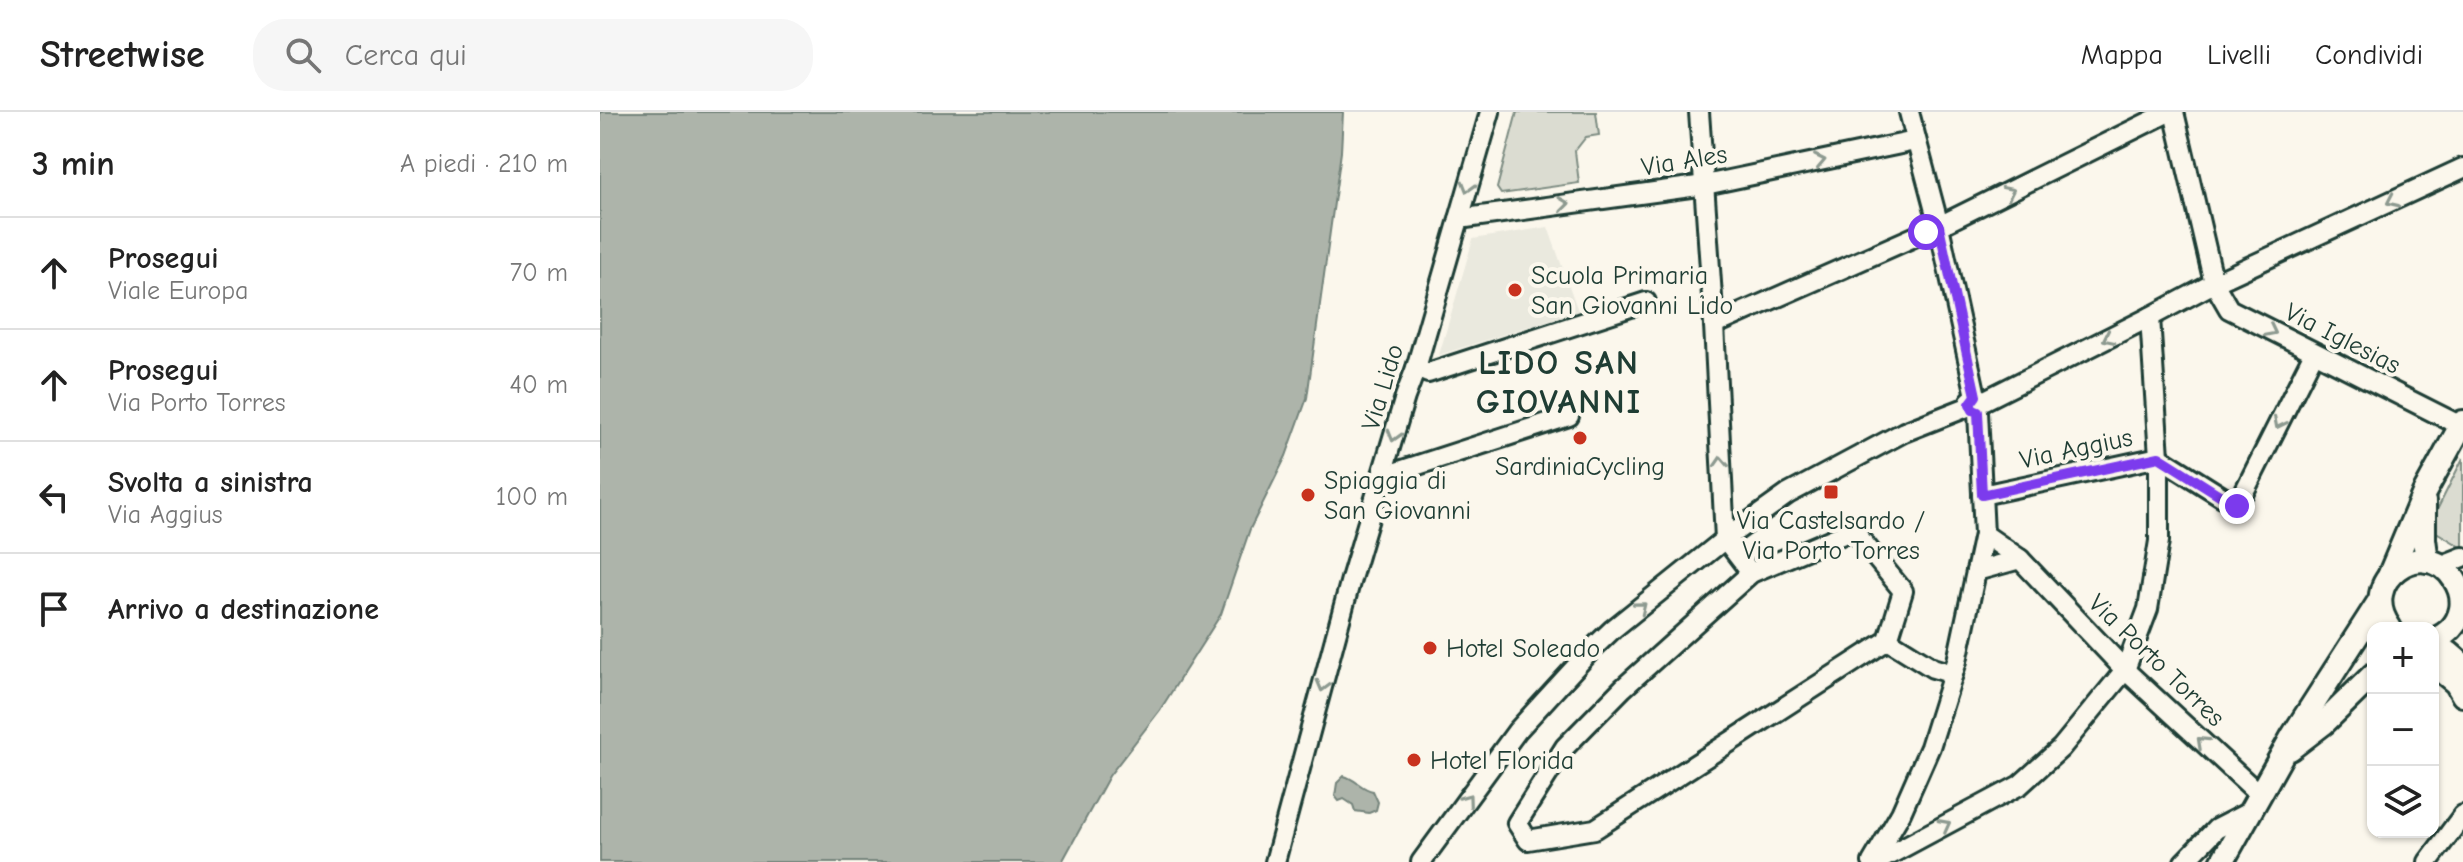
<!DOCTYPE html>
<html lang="it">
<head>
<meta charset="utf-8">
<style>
  :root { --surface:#fff; --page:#f6f6f6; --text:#222; --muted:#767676; --line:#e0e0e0 }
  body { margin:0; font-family:"Comic Neue",sans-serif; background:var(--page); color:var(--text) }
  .controls { position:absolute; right:24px; bottom:24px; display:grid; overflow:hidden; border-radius:16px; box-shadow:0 2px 6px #0004 }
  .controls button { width:72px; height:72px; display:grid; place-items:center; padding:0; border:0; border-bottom:2px solid var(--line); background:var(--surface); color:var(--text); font:40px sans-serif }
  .stop { position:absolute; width:24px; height:24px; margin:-18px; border:6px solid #7c3aed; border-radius:50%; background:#fff }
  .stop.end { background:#7c3aed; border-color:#fff; box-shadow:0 2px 8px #0008 }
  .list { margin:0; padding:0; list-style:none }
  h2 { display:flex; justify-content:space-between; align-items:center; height:104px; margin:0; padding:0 32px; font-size:34px }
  h2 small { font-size:26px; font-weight:400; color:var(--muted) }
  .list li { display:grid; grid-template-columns:52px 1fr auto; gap:24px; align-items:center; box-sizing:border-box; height:112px; padding:0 32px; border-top:2px solid var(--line) }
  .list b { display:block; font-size:30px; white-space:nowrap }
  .list p { margin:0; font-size:26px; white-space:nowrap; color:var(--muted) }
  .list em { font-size:26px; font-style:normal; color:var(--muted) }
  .icon { flex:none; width:44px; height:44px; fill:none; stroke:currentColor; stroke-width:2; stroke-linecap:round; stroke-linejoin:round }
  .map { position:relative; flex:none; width:1863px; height:750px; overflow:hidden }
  header { display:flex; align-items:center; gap:48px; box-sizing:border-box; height:112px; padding:0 40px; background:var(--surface); border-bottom:2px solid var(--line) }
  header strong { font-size:38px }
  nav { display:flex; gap:44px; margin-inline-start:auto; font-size:28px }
  .search { width:560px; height:72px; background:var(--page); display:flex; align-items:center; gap:20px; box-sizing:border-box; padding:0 28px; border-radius:32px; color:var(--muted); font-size:30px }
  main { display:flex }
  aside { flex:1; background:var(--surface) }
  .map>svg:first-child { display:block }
  .built { fill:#eae9de }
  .green { fill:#dbdcd1; stroke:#7d8c82; stroke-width:2 }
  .water { fill:#adb4aa; stroke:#74847b; stroke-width:2 }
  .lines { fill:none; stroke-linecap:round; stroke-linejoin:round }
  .minor-casing { stroke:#1f3d34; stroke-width:24 }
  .major-casing { stroke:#1f3d34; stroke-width:28 }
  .minor { stroke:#fbf7ec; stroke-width:18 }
  .major { stroke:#fbf7ec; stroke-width:22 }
  .oneway { stroke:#8d9a90 }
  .route { stroke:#7c3aed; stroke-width:10 }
  .poi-dot { fill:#c8321e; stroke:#fbf7ec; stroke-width:3 }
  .labels { text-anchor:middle; stroke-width:8; stroke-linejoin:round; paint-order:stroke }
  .street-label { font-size:26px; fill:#1f3d34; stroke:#fbf7ec }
  .poi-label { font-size:26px; fill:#1f3d34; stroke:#fbf7ec; text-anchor:start }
  .district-label { font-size:34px; font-weight:bold; letter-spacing:2px; fill:#1f3d34; stroke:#fbf7ec }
</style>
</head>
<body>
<header>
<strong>Streetwise</strong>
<div class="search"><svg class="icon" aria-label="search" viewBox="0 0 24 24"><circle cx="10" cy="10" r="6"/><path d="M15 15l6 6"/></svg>Cerca qui</div>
<nav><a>Mappa</a><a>Livelli</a><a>Condividi</a></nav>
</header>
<main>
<aside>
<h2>3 min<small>A piedi · 210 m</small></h2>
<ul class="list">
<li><svg class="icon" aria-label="ahead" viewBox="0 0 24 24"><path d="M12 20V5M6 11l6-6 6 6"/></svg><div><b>Prosegui</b><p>Viale Europa</p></div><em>70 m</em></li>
<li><svg class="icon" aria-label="ahead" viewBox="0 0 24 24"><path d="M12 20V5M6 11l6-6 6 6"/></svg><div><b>Prosegui</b><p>Via Porto Torres</p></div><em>40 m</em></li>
<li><svg class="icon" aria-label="left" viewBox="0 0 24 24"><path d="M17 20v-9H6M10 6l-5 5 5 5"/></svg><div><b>Svolta a sinistra</b><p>Via Aggius</p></div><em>100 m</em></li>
<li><svg class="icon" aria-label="arrive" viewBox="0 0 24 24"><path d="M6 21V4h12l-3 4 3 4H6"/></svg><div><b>Arrivo a destinazione</b></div></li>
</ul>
</aside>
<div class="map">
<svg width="1863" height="750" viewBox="0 0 1863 750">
  <rect width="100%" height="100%" fill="#fbf7ec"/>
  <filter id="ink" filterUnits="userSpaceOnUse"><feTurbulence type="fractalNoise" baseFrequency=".0125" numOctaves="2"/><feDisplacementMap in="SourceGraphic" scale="16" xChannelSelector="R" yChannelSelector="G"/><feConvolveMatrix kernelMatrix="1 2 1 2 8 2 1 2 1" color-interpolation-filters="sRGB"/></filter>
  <g filter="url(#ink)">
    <!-- built -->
    <path class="built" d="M948,115L978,199L839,243L873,127Z"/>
    <!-- green -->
    <g class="green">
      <path d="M917,0H996L999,23L986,25L975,39L979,71L901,82L897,76Z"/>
      <path d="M1863,346V436L1833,418L1834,404Z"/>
    </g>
    <!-- water -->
    <g class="water">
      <path d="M0,0H743L741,40L707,286L686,344L650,417L621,502L560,598L509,664L462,750H0Z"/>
      <path d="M744,664C756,667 761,677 773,679L778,690L776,698L769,701L755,699L753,693L744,687L739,689L735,684L737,671Z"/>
    </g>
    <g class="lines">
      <defs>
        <g id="minor">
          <path d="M1099,0L1114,213L1125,427"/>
          <path d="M1309,0L1339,114L1376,284"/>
          <path d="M1574,0L1614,171L1629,197L1861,314"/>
          <path d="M859,107L1105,73L1315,29"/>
          <path d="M1114,213L1339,114L1569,0"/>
          <path d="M816,256L828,261L1046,190"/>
          <path d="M1385,288L1550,205L1614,171L1863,56"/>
          <path d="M781,365L969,304"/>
          <path d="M1382,383L1559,345L1637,394L1714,241"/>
          <path d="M1253,418L1303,479L1288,528L995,717L928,728L917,711L965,635L1023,576L1151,461Z"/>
          <path d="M1384,422L1420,447L1525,558L1660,683"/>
          <path d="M1125,427L1151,461"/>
          <path d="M1840,454L1863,445"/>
          <path d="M1376,459L1420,447"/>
          <path d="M1288,528L1333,556L1353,562"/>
          <path d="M675,750L751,467L805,285L816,256L890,0"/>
          <path d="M821,750L917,619L993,536L1013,517L1125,427L1188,382L1304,320L1370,294V289L1376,284"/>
          <path d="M1272,750L1301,701L1330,635L1357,549L1384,422L1378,300"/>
          <path d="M1276,750L1420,673L1461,636L1525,558L1548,497L1559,429V345L1550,205"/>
          <path d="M1584,750L1616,717L1651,699"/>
          <path d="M1828,750L1863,703"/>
        </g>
        <g id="major">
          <path d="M1824,390V427L1827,449"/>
          <path d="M1790,462L1824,381L1863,310"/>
          <path d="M1790,516C1755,469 1824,421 1854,467C1860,476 1863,486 1861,497C1858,512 1847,523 1833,528"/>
          <path d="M1833,534L1849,541L1863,553"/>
          <path d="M1833,552L1856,571L1863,583"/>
          <path d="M1690,637L1724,611L1773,563"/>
          <path d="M1622,750L1692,625L1780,488"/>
        </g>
      </defs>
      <!-- minor casing -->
      <use href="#minor" class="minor-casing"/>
      <!-- major casing -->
      <use href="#major" class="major-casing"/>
      <!-- minor -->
      <use href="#minor" class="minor"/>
      <!-- major -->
      <use href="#major" class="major"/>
    </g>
    <!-- one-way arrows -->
    <defs><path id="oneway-chevron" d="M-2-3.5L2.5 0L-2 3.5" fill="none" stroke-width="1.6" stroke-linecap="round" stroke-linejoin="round" transform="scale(2)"/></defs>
    <g class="oneway">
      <use href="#oneway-chevron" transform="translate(1220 49) rotate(-12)"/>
      <use href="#oneway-chevron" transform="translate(868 75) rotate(106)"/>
      <use href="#oneway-chevron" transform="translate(1409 80) rotate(-26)"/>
      <use href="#oneway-chevron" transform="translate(1792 89) rotate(155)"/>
      <use href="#oneway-chevron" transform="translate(964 92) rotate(-8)"/>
      <use href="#oneway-chevron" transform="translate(1671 219) rotate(27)"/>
      <use href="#oneway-chevron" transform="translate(1508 226) rotate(154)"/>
      <use href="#oneway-chevron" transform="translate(1679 311) rotate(117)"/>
      <use href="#oneway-chevron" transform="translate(794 324) rotate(106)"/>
      <use href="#oneway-chevron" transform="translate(1121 350) rotate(-93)"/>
      <use href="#oneway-chevron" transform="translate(1041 495) rotate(-39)"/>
      <use href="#oneway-chevron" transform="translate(723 574) rotate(105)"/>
      <use href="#oneway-chevron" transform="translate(1602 630) rotate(-137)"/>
      <use href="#oneway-chevron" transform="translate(867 687) rotate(-54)"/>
      <use href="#oneway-chevron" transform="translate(1345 713) rotate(-28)"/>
    </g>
  </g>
  <g class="lines" filter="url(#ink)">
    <!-- route -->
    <path class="route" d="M1326,120L1339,114L1376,284L1370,292L1373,298L1378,300L1382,383L1559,345L1637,394"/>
  </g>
  <!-- markers -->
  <g class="poi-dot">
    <circle cx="915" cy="178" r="8"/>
    <circle cx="980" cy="326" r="8"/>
    <rect x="1223" y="372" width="16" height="16" rx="4"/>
    <circle cx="708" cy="383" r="8"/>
    <circle cx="830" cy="536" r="8"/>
    <circle cx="814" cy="648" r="8"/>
  </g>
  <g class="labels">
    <!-- street labels -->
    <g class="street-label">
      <text transform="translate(1084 48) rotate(-9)" y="9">Via Ales</text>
      <text transform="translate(1743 226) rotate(27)" y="9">Via Iglesias</text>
      <text transform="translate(782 275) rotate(-73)" y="9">Via Lido</text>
      <text transform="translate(1476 336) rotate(-12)" y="9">Via Aggius</text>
      <text transform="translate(1557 548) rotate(44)" y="9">Via Porto Torres</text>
    </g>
    <!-- poi labels -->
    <g class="poi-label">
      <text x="931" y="172">Scuola Primaria<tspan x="931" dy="30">San Giovanni Lido</tspan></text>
      <text x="980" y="363" text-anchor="middle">SardiniaCycling</text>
      <text x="724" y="377">Spiaggia di<tspan x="724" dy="30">San Giovanni</tspan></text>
      <text x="1231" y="417" text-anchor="middle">Via Castelsardo /<tspan x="1231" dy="30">Via Porto Torres</tspan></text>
      <text x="846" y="545">Hotel Soleado</text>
      <text x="830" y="657">Hotel Florida</text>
    </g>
    <!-- district labels -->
    <g class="district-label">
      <text x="959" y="262">LIDO SAN<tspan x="959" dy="39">GIOVANNI</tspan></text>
    </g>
  </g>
</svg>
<div class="controls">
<button>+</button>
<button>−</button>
<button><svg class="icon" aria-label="layers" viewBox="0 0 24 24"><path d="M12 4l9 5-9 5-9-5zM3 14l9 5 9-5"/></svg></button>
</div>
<div class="stop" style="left:1326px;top:120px"></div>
<div class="stop end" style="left:1637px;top:394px"></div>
</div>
</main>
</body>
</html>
